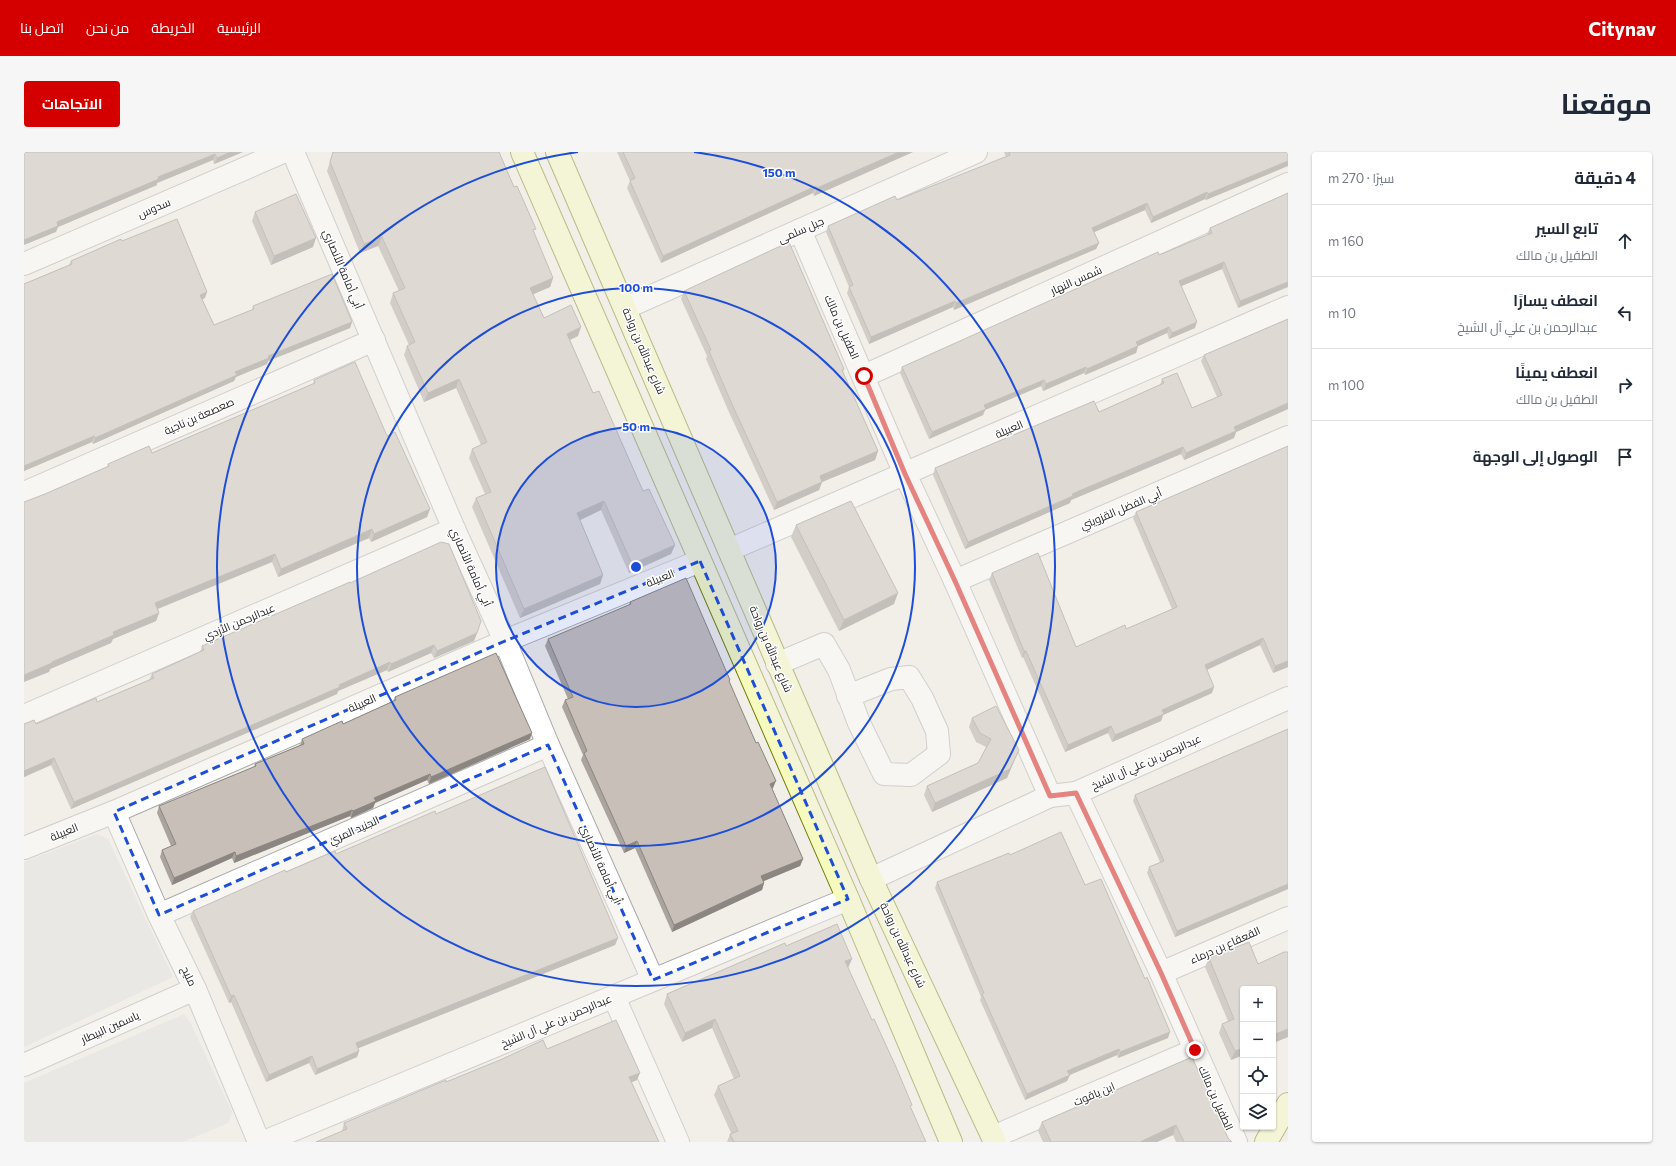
<!DOCTYPE html>
<html lang="ar">
<head>
<meta charset="utf-8">
<style>
  :root { --surface:#fff; --page:#f6f6f7; --text:#1f2937; --muted:#747a83; --line:#e0e1e3; --accent:#d40000 }
  body { margin:0; font-family:Commissioner,Cairo,sans-serif; background:var(--page); color:var(--text); direction:rtl }
  .controls { position:absolute; right:12px; bottom:12px; display:grid; overflow:hidden; border-radius:4px; box-shadow:0 1px 3px #0004 }
  .controls button { width:36px; height:36px; display:grid; place-items:center; padding:0; border:0; border-bottom:1px solid var(--line); background:var(--surface); color:var(--text); font:20px sans-serif }
  .stop { position:absolute; width:12px; height:12px; margin:-9px; border:3px solid #d40000; border-radius:50%; background:#fff }
  .stop.end { background:#d40000; border-color:#fff; box-shadow:0 1px 4px #0008 }
  .list { margin:0; padding:0; list-style:none }
  h2 { display:flex; justify-content:space-between; align-items:center; height:52px; margin:0; padding:0 16px; font-size:17px }
  h2 small { font-size:13px; font-weight:400; color:var(--muted) }
  .list li { display:grid; grid-template-columns:26px 1fr auto; gap:12px; align-items:center; box-sizing:border-box; height:72px; padding:0 16px; border-top:1px solid var(--line) }
  .list b { display:block; font-size:15px; white-space:nowrap }
  .list p { margin:0; font-size:13px; white-space:nowrap; color:var(--muted) }
  .list em { font-size:13px; font-style:normal; color:var(--muted) }
  .icon { flex:none; width:22px; height:22px; fill:none; stroke:currentColor; stroke-width:2; stroke-linecap:round; stroke-linejoin:round }
  .map { position:relative; flex:none; width:1264px; height:990px; overflow:hidden; direction:ltr; border-radius:4px }
  header { display:flex; align-items:center; gap:24px; box-sizing:border-box; height:56px; padding:0 20px; background:var(--accent); color:#fff }
  header strong { font-size:19px }
  nav { display:flex; gap:22px; margin-inline-start:auto; font-size:14px }
  .intro { display:flex; align-items:center; justify-content:space-between; box-sizing:border-box; height:96px; padding:0 24px }
  h1 { margin:0; font-size:28px }
  .button { padding:10px 18px; border-radius:4px; background:var(--accent); color:#fff; font-size:14px; font-weight:700 }
  main { display:flex; gap:24px; padding:0 24px }
  aside { flex:1; background:var(--surface); border-radius:4px; box-shadow:0 1px 3px #0004 }
  .map>svg:first-child { display:block }
  .residential { fill:#e0dfdf }
  .lines { fill:none; stroke-linecap:round; stroke-linejoin:round }
  .street-casing { stroke:#a9a9a9; stroke-width:24 }
  .secondary-casing { stroke:#707d05; stroke-width:24 }
  .street { stroke:#fff; stroke-width:22 }
  .secondary { stroke:#f7fabf; stroke-width:22 }
  .wall { fill:#aba49e }
  .shaded-wall { fill:#8b8681 }
  .building { fill:#c7bfb8; stroke:#8b8681 }
  .route { stroke:#d40000; stroke-width:5 }
  .marked { fill:none; stroke:#1d4ed8; stroke-width:3; stroke-dasharray:8 5; stroke-linejoin:round }
  .ring { fill:none; stroke:#1d4ed8; stroke-width:2 }
  .labels { text-anchor:middle; stroke-width:3; stroke-linejoin:round; paint-order:stroke }
  .street-label { font-size:11px; fill:#222; stroke:#fff }
  .centre { fill:#1d4ed8; stroke:#fff; stroke-width:2 }
  .ring-label { font-size:12px; text-anchor:middle; font-weight:bold; fill:#1d4ed8; stroke:#fff; stroke-width:3; stroke-linejoin:round; paint-order:stroke }
</style>
</head>
<body>
<header>
<strong>Citynav</strong>
<nav><a>الرئيسية</a><a>الخريطة</a><a>من نحن</a><a>اتصل بنا</a></nav>
</header>
<div class="intro"><h1>موقعنا</h1><a class="button">الاتجاهات</a></div>
<main>
<aside>
<h2>4 دقيقة<small>سيرًا · 270 m</small></h2>
<ul class="list">
<li><svg class="icon" aria-label="ahead" viewBox="0 0 24 24"><path d="M12 20V5M6 11l6-6 6 6"/></svg><div><b>تابع السير</b><p>الطفيل بن مالك</p></div><em>160 m</em></li>
<li><svg class="icon" aria-label="left" viewBox="0 0 24 24"><path d="M17 20v-9H6M10 6l-5 5 5 5"/></svg><div><b>انعطف يسارًا</b><p>عبدالرحمن بن علي آل الشيخ</p></div><em>10 m</em></li>
<li><svg class="icon" aria-label="right" viewBox="0 0 24 24"><path d="M7 20v-9h11M14 6l5 5-5 5"/></svg><div><b>انعطف يمينًا</b><p>الطفيل بن مالك</p></div><em>100 m</em></li>
<li><svg class="icon" aria-label="arrive" viewBox="0 0 24 24"><path d="M6 21V4h12l-3 4 3 4H6"/></svg><div><b>الوصول إلى الوجهة</b></div></li>
</ul>
</aside>
<div class="map">
<svg width="1264" height="990" viewBox="0 0 1264 990">
  <rect width="100%" height="100%" fill="#f2efe9"/>
  <!-- residential -->
  <g class="residential">
    <path d="M73,682L84,687L149,825L0,895V710Z"/>
    <path d="M160,862L166,870L208,960L204,971L159,990H0V931Z"/>
  </g>
  <g class="lines">
    <defs>
      <g id="street">
        <path d="M269,0L430,377L481,489L524,593L629,828"/>
        <path d="M776,78L881,322L931,429L1026,644"/>
        <path d="M0,112L259,0"/>
        <path d="M601,156L952,0"/>
        <path d="M840,224L1264,32"/>
        <path d="M0,341L350,188"/>
        <path d="M705,398L1264,155"/>
        <path d="M931,429L1264,285"/>
        <path d="M753,512L800,492L815,518L835,571L860,622L887,623L915,602L913,579L898,546L885,525L867,527L824,544"/>
        <path d="M0,564L430,377"/>
        <path d="M1052,641L1137,821L1212,990"/>
        <path d="M90,660L135,763L171,837L235,990"/>
        <path d="M0,696L90,660L481,489L676,409"/>
        <path d="M847,727L1026,644L1052,641L1264,546"/>
        <path d="M135,763L524,593"/>
        <path d="M1137,821L1264,766"/>
        <path d="M590,845L654,990"/>
        <path d="M0,913L171,837"/>
        <path d="M969,985L1171,898"/>
        <path d="M240,990L824,747"/>
      </g>
      <g id="secondary">
        <path d="M498,0L824,747L927,990"/>
        <path d="M533,0L847,727L971,990"/>
        <path d="M1242,990L1264,952"/>
      </g>
    </defs>
    <!-- street casing -->
    <use href="#street" class="street-casing"/>
    <!-- secondary casing -->
    <use href="#secondary" class="secondary-casing"/>
    <!-- street -->
    <use href="#street" class="street"/>
    <!-- secondary -->
    <use href="#secondary" class="secondary"/>
  </g>
  <!-- wall -->
  <g class="wall">
    <path d="M0,0H219L190,12L189,8L133,31V33L34,75L32,80Z"/>
    <path d="M309,0H475L529,126L526,135L509,142L520,166L554,184L546,188L569,241L619,339L651,393L647,402L605,421L577,358L556,368L579,423L576,432L496,466L448,355L452,346L461,342L445,306L448,297L457,293L432,236L400,250L380,203L383,194L385,193L366,151L369,141L375,139L354,94L336,101L303,19Z"/>
    <path d="M593,0H889L790,44L789,41L637,111L603,36L606,29Z"/>
    <path d="M980,0H1264L1182,48L1181,47L1127,71L1121,58L1070,80L1075,91L1072,97L930,158L929,155L845,192L823,141L825,135L802,80L804,74L873,48L982,5Z"/>
    <path d="M1264,41L1214,156L1198,117L1157,134L1171,176L1145,187L1143,181L1114,194L1112,201L1061,223L1060,221L1019,239L1017,234L961,258L959,263L905,287L876,221L878,215L1135,103L1184,83L1183,82L1186,76Z"/>
    <path d="M231,60L289,95L247,113L228,69Z"/>
    <path d="M98,89L181,146L178,147L190,173L228,158L229,154L328,170L326,176L244,209L243,212L212,225L210,229L69,292L68,290L0,319V132L45,113L47,109Z"/>
    <path d="M660,139L820,217L819,220L854,299L851,308L798,330L795,338L750,358L704,258L682,207L683,204L657,147Z"/>
    <path d="M1264,167V257L1212,280L1210,286L1160,308L1157,302L1047,348L1046,351L941,397L909,323L911,316L1075,260L1136,233L1138,227L1168,256L1193,245L1177,209L1180,203Z"/>
    <path d="M290,228L363,284L406,357L403,365L347,390L345,386L254,425L248,410L134,457L135,461L132,469L89,487L87,491L26,517L25,520L21,342L83,315L84,312L128,301L289,232Z"/>
    <path d="M1264,294V515L1249,521L1236,493L1183,518L1188,541L1139,563L1137,569L1088,590L1084,581L1041,600L999,505L998,506L965,428L968,421L1052,495L1102,477L1148,457L1109,366L1112,360Z"/>
    <path d="M772,373L870,452L815,479L767,385Z"/>
    <path d="M326,431L453,481L450,489L410,506L407,501L364,520L363,518L314,539L313,542L47,657L27,613L0,625V572H12L73,550L125,528L128,522L176,500L178,494Z"/>
    <path d="M606,450L706,528L705,530L749,636L748,637L779,707L776,714L740,729V731L738,738L648,780L611,696L600,701L557,608L559,603L538,555L541,548L544,547L521,494L524,487L605,453Z"/>
    <path d="M371,545L506,587L405,632L403,628L351,651L349,656L327,666L326,664L210,711L208,706L148,733L136,705L138,698L147,694L133,661L135,654L230,615L231,612L276,593L278,587L319,572L369,549Z"/>
    <path d="M948,566L991,607L983,626L908,660L900,643L903,634L954,611L962,595L952,590L945,575Z"/>
    <path d="M1264,577V737L1151,785L1123,721L1125,715L1136,710L1109,649L1111,643Z"/>
    <path d="M412,662L594,786L591,793L334,896L335,899L333,905L291,923L285,911L242,930L207,850L205,851L166,765L169,759L262,720L312,702Z"/>
    <path d="M986,703L1061,733L1144,886L1094,906L1093,903L1045,923L1043,929L1001,948L956,848L957,845L911,736L913,730Z"/>
    <path d="M762,794L824,816L902,990H703L706,982L707,981L690,943L694,934L710,927L688,876L658,890L640,852L643,842Z"/>
    <path d="M1264,800V885L1249,891V837L1219,903L1207,908L1195,881L1198,872L1204,869L1181,815L1185,806L1234,812Z"/>
    <path d="M523,897L613,928L608,930L318,979L320,971L422,930Z"/>
    <path d="M1168,905L1204,986L1208,990H1152L1149,983L1133,990H1019L1014,979L1018,970Z"/>
  </g>
  <!-- shaded-wall -->
  <g class="shaded-wall">
    <path d="M207,0H219L190,12L193,6Z"/>
    <path d="M875,0H889L790,44L793,36Z"/>
    <path d="M191,2L189,8L133,31V33L34,75L32,80L0,93V88L33,70L134,25Z"/>
    <path d="M1264,9V14L1182,48L1184,42Z"/>
    <path d="M792,34L789,41L637,111L639,104Z"/>
    <path d="M1183,40L1181,47L1127,71L1129,65Z"/>
    <path d="M1123,51L1121,58L1066,82L1068,76Z"/>
    <path d="M358,85L354,94L336,101L340,92Z"/>
    <path d="M292,86L289,95L247,113L250,104Z"/>
    <path d="M1075,91L1072,97L930,158L932,151Z"/>
    <path d="M1200,110L1198,117L1153,136L1155,129Z"/>
    <path d="M529,126L526,135L503,145L506,136Z"/>
    <path d="M1264,130V135L1214,156L1216,149Z"/>
    <path d="M183,140L181,146L174,149L176,143Z"/>
    <path d="M931,149L929,155L845,192L847,185Z"/>
    <path d="M328,170L326,176L244,209L243,212L212,225L210,229L69,292L71,286L211,220L244,204Z"/>
    <path d="M1173,170L1171,176L1145,187L1148,181Z"/>
    <path d="M557,175L554,184L539,191L543,182Z"/>
    <path d="M1145,175L1143,181L1110,196L1112,190Z"/>
    <path d="M1114,194L1112,201L1061,223L1063,217Z"/>
    <path d="M1062,215L1060,221L1019,239L1022,232Z"/>
    <path d="M435,227L432,236L400,250L404,241Z"/>
    <path d="M1020,228L1017,234L961,258L959,263L905,287L908,280L960,253Z"/>
    <path d="M1264,251V257L1212,280L1210,286L1160,308L1162,301L1210,275Z"/>
    <path d="M70,284L68,290L0,319V314Z"/>
    <path d="M1159,295L1157,302L1047,348L1046,351L941,397L944,390L1048,342Z"/>
    <path d="M854,299L851,308L798,330L795,338L750,358L753,350L796,324Z"/>
    <path d="M580,349L577,358L550,371L553,361Z"/>
    <path d="M406,357L403,365L347,390L350,382Z"/>
    <path d="M348,377L345,386L254,425L257,417Z"/>
    <path d="M651,393L647,402L605,421L608,412Z"/>
    <path d="M251,402L248,410L128,459L131,451Z"/>
    <path d="M579,423L576,432L496,466L500,457Z"/>
    <path d="M874,441L870,452L815,479L820,468Z"/>
    <path d="M135,461L132,469L89,487L87,491L26,517L25,520L0,530V523L89,480Z"/>
    <path d="M453,481L450,489L410,506L413,499Z"/>
    <path d="M1239,486L1236,493L1178,520L1181,513Z"/>
    <path d="M410,493L407,501L364,520L367,512Z"/>
    <path d="M1000,499H1002L999,505L998,506Z"/>
    <path d="M1264,509V515L1249,521L1251,514Z"/>
    <path d="M366,510L363,518L314,539L313,542L47,657L50,650Z"/>
    <path d="M1190,535L1188,541L1139,563L1137,569L1088,590L1091,583L1138,558Z"/>
    <path d="M1087,574L1084,581L1041,600L1044,593Z"/>
    <path d="M508,581L506,587L405,632L407,625Z"/>
    <path d="M995,598L991,607L983,626L908,660L911,651Z"/>
    <path d="M30,606L27,613L0,625V619Z"/>
    <path d="M406,622L403,628L351,651L349,656L327,666L329,659L350,646Z"/>
    <path d="M752,629L749,636L743,639L746,632Z"/>
    <path d="M328,658L326,664L210,711L212,704Z"/>
    <path d="M613,689L611,696L600,701L602,694Z"/>
    <path d="M211,700L208,706L148,733L150,726Z"/>
    <path d="M779,707L776,714L735,731L737,724Z"/>
    <path d="M740,731L738,738L648,780L650,773Z"/>
    <path d="M1264,732V737L1151,785L1153,779Z"/>
    <path d="M594,786L591,793L330,898L332,891Z"/>
    <path d="M828,807L824,816L821,809Z"/>
    <path d="M210,843L207,850L205,851L207,844Z"/>
    <path d="M691,867L688,876L658,890L661,881Z"/>
    <path d="M1264,877V885L1249,891V883Z"/>
    <path d="M1146,880L1144,886L1094,906L1096,900Z"/>
    <path d="M1219,896V903L1207,908L1211,899Z"/>
    <path d="M1095,897L1093,903L1041,925L1043,919Z"/>
    <path d="M335,899L333,905L291,923L293,917Z"/>
    <path d="M288,904L285,911L242,930L245,923Z"/>
    <path d="M616,921L613,928L603,932L605,925Z"/>
    <path d="M1046,923L1043,929L1001,948L1003,942Z"/>
    <path d="M1152,973L1149,983L1133,990H1116Z"/>
  </g>
  <!-- building -->
  <g class="building">
    <path d="M0,0H207L193,6L191,2L134,25L135,27L33,70L34,74L0,88Z"/>
    <path d="M309,0H475L490,35L493,34L512,77L509,78L529,126L506,136L520,166L547,153L557,175L543,182L569,241L575,239L619,339L625,337L651,393L608,412L580,349L553,361L579,423L500,457L452,346L467,340L448,297L463,290L435,227L404,241L383,194L391,190L369,141L381,136L358,85L340,92L306,10Z"/>
    <path d="M599,0H875L793,36L792,34L639,104L606,29L611,26Z"/>
    <path d="M985,0H1264V9L1184,42L1183,40L1129,65L1123,51L1068,76L1075,91L932,151L931,149L847,185L825,135L829,133L804,74L871,44L873,48L986,3Z"/>
    <path d="M1264,41V130L1216,149L1200,110L1155,129L1173,170L1148,181L1145,175L1112,190L1114,194L1063,217L1062,215L1022,232L1020,228L960,253L962,257L908,280L878,215L1134,100L1135,103L1188,81L1186,76Z"/>
    <path d="M272,42L292,86L250,104L231,60Z"/>
    <path d="M153,67L183,140L176,143L190,173L230,157L229,154L308,122L328,170L244,204L245,206L211,220L213,223L71,286L70,284L0,314V132L48,112L47,109L97,87L98,89Z"/>
    <path d="M765,90L820,217L818,218L854,299L796,324L798,330L753,350L707,250L685,199L687,198L660,139Z"/>
    <path d="M1264,167V251L1210,275L1212,279L1162,301L1159,295L1048,342L1049,344L944,390L911,316L1070,249L1075,260L1140,231L1138,227L1153,221L1168,256L1198,243L1180,203Z"/>
    <path d="M331,210L363,284L371,280L406,357L350,382L348,377L257,417L251,402L131,451L135,461L89,480L90,483L28,510V511L0,523V350L21,342L85,314L84,312L125,294L128,301L291,231L290,228Z"/>
    <path d="M1264,294V509L1251,514L1239,486L1181,513L1190,535L1138,558L1140,562L1091,583L1087,574L1044,593L1002,499H1000L968,421L1014,401L1052,495L1101,473L1102,477L1153,455L1112,360Z"/>
    <path d="M827,349L874,441L820,468L772,373Z"/>
    <path d="M417,390L425,392L457,469L453,481L413,499L410,493L367,512L366,510L315,533L316,535L50,650L30,606L0,619V572L10,568L12,572L72,546L73,550L130,526L128,522L180,498L178,494L326,430V431Z"/>
    <path d="M662,426L706,528L705,529L732,591L734,590L752,629L746,632L779,707L737,724L740,731L650,773L613,689L602,694L560,601L563,599L541,548L549,545L524,487L607,452L606,450Z"/>
    <path d="M472,501L508,581L407,625L406,622L350,646L352,649L329,659L328,658L212,704L211,700L150,726L138,698L152,692L135,654L232,614L231,612L280,592L278,587L318,569L319,572L372,548L371,545Z"/>
    <path d="M972,554L995,598L986,617L911,651L903,634L954,611L967,587L956,581L948,566Z"/>
    <path d="M1264,577V732L1153,779L1125,715L1140,709L1111,643Z"/>
    <path d="M521,615L594,786L332,891L335,899L293,917L288,904L245,923L210,843L207,844L169,759L261,718L262,720L311,699L312,702L411,659L412,662Z"/>
    <path d="M1037,680L1061,733L1077,727L1121,827L1123,825L1146,880L1096,900L1095,897L1043,919L1046,923L1003,942L958,842L960,841L913,730L985,701L986,703Z"/>
    <path d="M813,772L828,807L821,809L848,868L850,867L872,915L888,953L886,954L902,990H710L706,982L714,979L694,934L716,924L691,867L661,881L643,842L761,791L762,794Z"/>
    <path d="M1225,790L1234,812L1260,800H1264V877L1249,883V837H1219V896L1211,899L1198,872L1210,867L1185,806Z"/>
    <path d="M592,868L616,921L605,925L635,990H292L323,977L320,971L422,928V930L476,908L519,888L523,897Z"/>
    <path d="M1168,905L1204,986L1208,990H1160L1152,973L1116,990H1027L1018,970Z"/>
  </g>
  <g class="lines">
    <!-- route -->
    <path class="route" d="M840,224L881,322L931,429L1026,644L1052,641L1137,821L1171,898"/>
  </g>
  <!-- marked area -->
  <path d="M0 0H1264V990H0ZM676,409L824,747L629,828L524,593L135,763L90,660L481,489Z" fill="#f2efe9" fill-opacity=".55" fill-rule="evenodd"/>
  <path class="marked" d="M676,409L824,747L629,828L524,593L135,763L90,660L481,489Z"/>
  <!-- distance rings -->
  <circle cx="612" cy="415" r="140" fill="#1d4ed8" fill-opacity=".12"/>
  <g class="ring">
    <circle cx="612" cy="415" r="140"/>
    <circle cx="612" cy="415" r="279"/>
    <path d="M670 0A419 419 0 1 1 554 0"/>
  </g>
  <g class="labels">
    <!-- street labels -->
    <g class="street-label">
      <text transform="translate(130 56) rotate(-23)" y="4">سدوس</text>
      <text transform="translate(777 78) rotate(-24)" y="4">جبل سلمى</text>
      <text transform="translate(319 117) rotate(67)" y="4">أبي أمامة الأنصاري</text>
      <text transform="translate(1052 128) rotate(-24)" y="4">شمس النهار</text>
      <text transform="translate(818 175) rotate(66)" y="4">الطفيل بن مالك</text>
      <text transform="translate(620 199) rotate(67)" y="4">شارع عبدالله بن رواحة</text>
      <text transform="translate(175 264) rotate(-24)" y="4">صعصعة بن ناجية</text>
      <text transform="translate(985 277) rotate(-23)" y="4">العبيلة</text>
      <text transform="translate(1097 357) rotate(-23)" y="4">أبي الفضل القزويني</text>
      <text transform="translate(447 415) rotate(66)" y="4">أبي أمامة الأنصاري</text>
      <text transform="translate(636 426) rotate(-22)" y="4">العبيلة</text>
      <text transform="translate(215 470) rotate(-23)" y="4">عبدالرحمن الأزدي</text>
      <text transform="translate(747 497) rotate(67)" y="4">شارع عبدالله بن رواحة</text>
      <text transform="translate(338 551) rotate(-24)" y="4">العبيلة</text>
      <text transform="translate(1122 610) rotate(-24)" y="4">عبدالرحمن بن علي آل الشيخ</text>
      <text transform="translate(330 678) rotate(-24)" y="4">الجنيد المري</text>
      <text transform="translate(40 680) rotate(-22)" y="4">العبيلة</text>
      <text transform="translate(577 712) rotate(66)" y="4">أبي أمامة الأنصاري</text>
      <text transform="translate(879 793) rotate(65)" y="4">شارع عبدالله بن رواحة</text>
      <text transform="translate(1201 793) rotate(-24)" y="4">القعقاع بن درماء</text>
      <text transform="translate(165 824) rotate(64)" y="4">مليح</text>
      <text transform="translate(532 869) rotate(-23)" y="4">عبدالرحمن بن علي آل الشيخ</text>
      <text transform="translate(86 875) rotate(-24)" y="4">ياسمين البيطار</text>
      <text transform="translate(1070 942) rotate(-23)" y="4">ابن ياقوت</text>
      <text transform="translate(1192 946) rotate(66)" y="4">الطفيل بن مالك</text>
    </g>
  </g>
  <circle cx="612" cy="415" r="6" class="centre"/>
  <g class="ring-label">
    <text x="755" y="25">150 m</text>
    <text x="612" y="140">100 m</text>
    <text x="612" y="279">50 m</text>
  </g>
</svg>
<div class="controls">
<button>+</button>
<button>−</button>
<button><svg class="icon" aria-label="locate" viewBox="0 0 24 24"><circle cx="12" cy="12" r="6"/><path d="M12 2v4M12 18v4M2 12h4M18 12h4"/></svg></button>
<button><svg class="icon" aria-label="layers" viewBox="0 0 24 24"><path d="M12 4l9 5-9 5-9-5zM3 14l9 5 9-5"/></svg></button>
</div>
<div class="stop" style="left:840px;top:224px"></div>
<div class="stop end" style="left:1171px;top:898px"></div>
</div>
</main>
</body>
</html>
